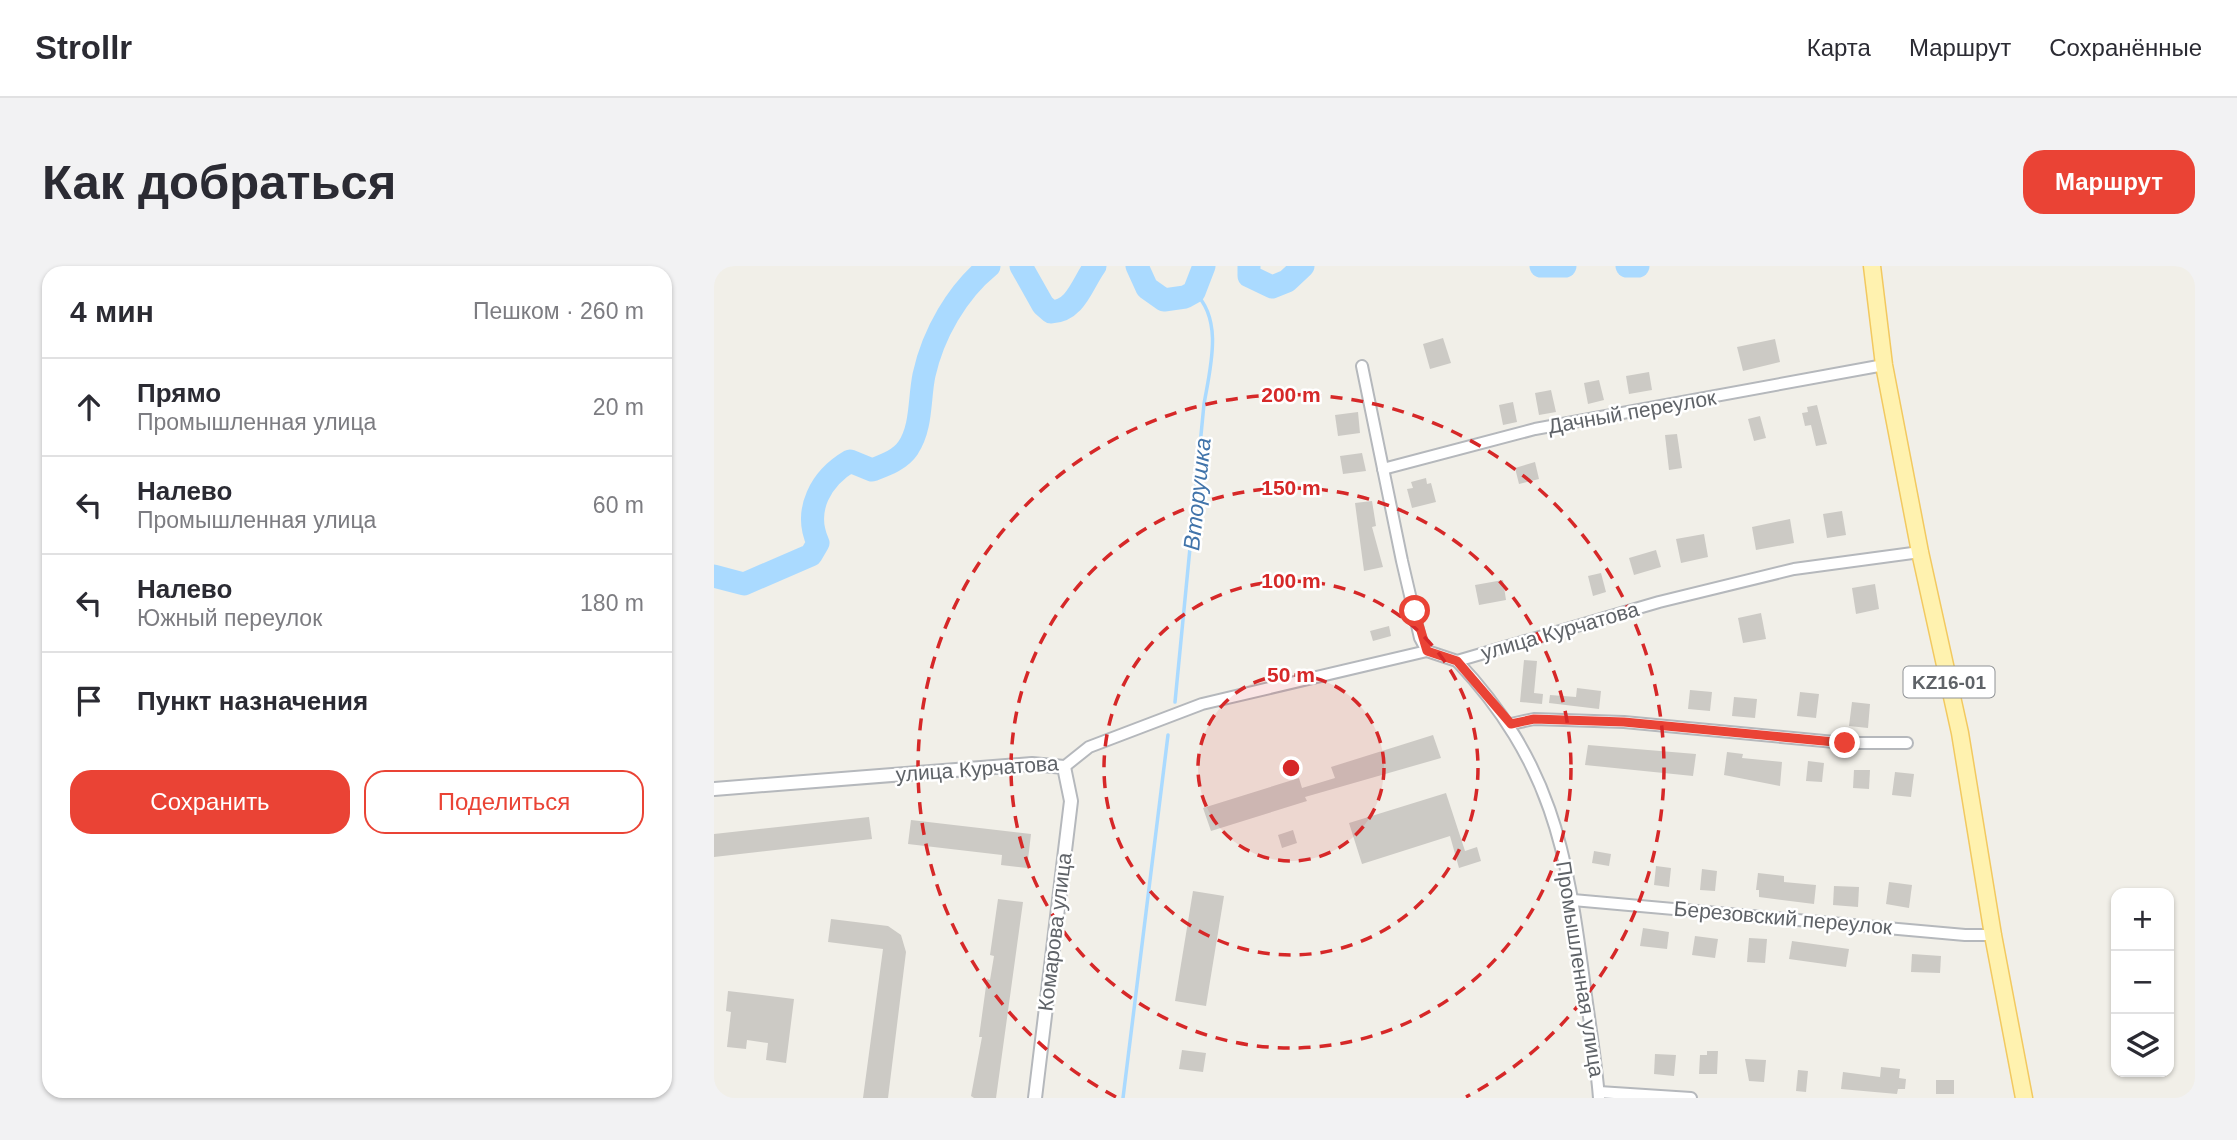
<!DOCTYPE html>
<html lang="ru">
<head>
<meta charset="utf-8">
<style>
  :root { --surface:#fff; --page:#f2f2f3; --text:#2b2b33; --muted:#7c7c81; --line:#e1e1e2; --accent:#ea4335 }
  body { margin:0; font-family:Arial,sans-serif; background:var(--page); color:var(--text) }
  .controls { position:absolute; right:21px; bottom:21px; display:grid; overflow:hidden; border-radius:14px; box-shadow:0 2px 5px #0004 }
  .controls button { width:63px; height:63px; display:grid; place-items:center; padding:0; border:0; border-bottom:2px solid var(--line); background:var(--surface); color:var(--text); font:35px sans-serif }
  .stop { position:absolute; width:21px; height:21px; margin:-16px; border:5px solid #ea4335; border-radius:50%; background:#fff }
  .stop.end { background:#ea4335; border-color:#fff; box-shadow:0 2px 7px #0008 }
  .list { margin:0; padding:0; list-style:none }
  h2 { display:flex; justify-content:space-between; align-items:center; height:91px; margin:0; padding:0 28px; font-size:30px }
  h2 small { font-size:23px; font-weight:400; color:var(--muted) }
  .list li { display:grid; grid-template-columns:46px 1fr auto; gap:21px; align-items:center; box-sizing:border-box; height:98px; padding:0 28px; border-top:2px solid var(--line) }
  .list b { display:block; font-size:26px; white-space:nowrap }
  .list p { margin:0; font-size:23px; white-space:nowrap; color:var(--muted) }
  .list em { font-size:23px; font-style:normal; color:var(--muted) }
  .actions { display:flex; gap:14px; padding:21px 28px }
  .actions a { flex:1; padding:16px 0; border:2px solid var(--accent); border-radius:21px; text-align:center; font-size:24px; color:var(--accent) }
  .actions .main { background:var(--accent); color:#fff }
  .icon { flex:none; width:38px; height:38px; fill:none; stroke:currentColor; stroke-width:2; stroke-linecap:round; stroke-linejoin:round }
  .map { position:relative; flex:none; width:1481px; height:832px; overflow:hidden; border-radius:21px }
  header { display:flex; align-items:center; gap:42px; box-sizing:border-box; height:98px; padding:0 35px; background:var(--surface); border-bottom:2px solid var(--line) }
  header strong { font-size:33px }
  nav { display:flex; gap:38px; margin-inline-start:auto; font-size:24px }
  .intro { display:flex; align-items:center; justify-content:space-between; box-sizing:border-box; height:168px; padding:0 42px }
  h1 { margin:0; font-size:49px }
  .button { padding:18px 32px; border-radius:21px; background:var(--accent); color:#fff; font-size:24px; font-weight:700 }
  main { display:flex; gap:42px; padding:0 42px }
  aside { flex:1; background:var(--surface); border-radius:21px; box-shadow:0 2px 5px #0004 }
  .map>svg:first-child { display:block }
  .lines { fill:none; stroke-linecap:round; stroke-linejoin:round }
  .stream { stroke:#aadaff; stroke-width:3.5 }
  .river { stroke:#aadaff; stroke-width:23 }
  .building { fill:#cccac5 }
  .minor-casing { stroke:#b5b8bc; stroke-width:14 }
  .tertiary-casing { stroke:#b5b8bc; stroke-width:16 }
  .primary-casing { stroke:#f2c960; stroke-width:19 }
  .minor { stroke:#fff; stroke-width:10 }
  .tertiary { stroke:#fff; stroke-width:12 }
  .primary { stroke:#fff2af; stroke-width:16 }
  .route { stroke:#ea4335; stroke-width:9 }
  .ring { fill:none; stroke:#d62828; stroke-width:3.5; stroke-dasharray:12 9 }
  .labels { text-anchor:middle; stroke-width:5; stroke-linejoin:round; paint-order:stroke }
  .shield { fill:#fff; stroke:#8f9295; stroke-width:2 }
  .shield-label { font-size:19px; font-weight:bold; fill:#5f6368 }
  .street-label { font-size:21px; fill:#5f6368; stroke:#fff }
  .water-label { font-size:23px; font-style:italic; fill:#4174aa; stroke:#fff }
  .centre { fill:#d62828; stroke:#fff; stroke-width:3.5 }
  .ring-label { font-size:21px; text-anchor:middle; font-weight:bold; fill:#d62828; stroke:#fff; stroke-width:5; stroke-linejoin:round; paint-order:stroke }
</style>
</head>
<body>
<header>
<strong>Strollr</strong>
<nav><a>Карта</a><a>Маршрут</a><a>Сохранённые</a></nav>
</header>
<div class="intro"><h1>Как добраться</h1><a class="button">Маршрут</a></div>
<main>
<aside>
<h2>4 мин<small>Пешком · 260 m</small></h2>
<ul class="list">
<li><svg class="icon" aria-label="ahead" viewBox="0 0 24 24"><path d="M12 20V5M6 11l6-6 6 6"/></svg><div><b>Прямо</b><p>Промышленная улица</p></div><em>20 m</em></li>
<li><svg class="icon" aria-label="left" viewBox="0 0 24 24"><path d="M17 20v-9H6M10 6l-5 5 5 5"/></svg><div><b>Налево</b><p>Промышленная улица</p></div><em>60 m</em></li>
<li><svg class="icon" aria-label="left" viewBox="0 0 24 24"><path d="M17 20v-9H6M10 6l-5 5 5 5"/></svg><div><b>Налево</b><p>Южный переулок</p></div><em>180 m</em></li>
<li><svg class="icon" aria-label="arrive" viewBox="0 0 24 24"><path d="M6 21V4h12l-3 4 3 4H6"/></svg><div><b>Пункт назначения</b></div></li>
</ul>
<div class="actions"><a class="main">Сохранить</a><a>Поделиться</a></div>
</aside>
<div class="map">
<svg width="1481" height="832" viewBox="0 0 1481 832">
  <rect width="100%" height="100%" fill="#f1efe8"/>
  <g class="lines">
    <!-- stream -->
    <g class="stream">
      <path d="M461,436L490,138C496,103 510,53 480,26"/>
      <path d="M409,832L454,469"/>
    </g>
    <!-- river -->
    <g class="river">
      <path d="M307,0L329,39L337,46C362,45 368,18 381,0"/>
      <path d="M423,0L433,22L450,34L471,31L480,26L490,0"/>
      <path d="M535,0V10L558,21L573,15L589,0"/>
      <path d="M827,0H851"/>
      <path d="M913,0H924"/>
      <path d="M0,310L30,318L97,289L104,277C89,244 107,212 136,195L158,204C171,199 186,194 194,182C208,161 205,133 210,109C219,68 243,26 275,0"/>
    </g>
  </g>
  <!-- building -->
  <g class="building">
    <path d="M729,72L737,97L716,103L709,78Z"/>
    <path d="M1061,73L1066,96L1029,105L1023,81Z"/>
    <path d="M935,106L938,124L915,128L912,110Z"/>
    <path d="M885,114L890,134L874,138L870,117Z"/>
    <path d="M837,124L842,146L825,149L821,127Z"/>
    <path d="M799,136L803,156L789,159L785,139Z"/>
    <path d="M1103,139L1113,178L1102,180L1097,159L1091,160L1088,147L1094,146L1093,141Z"/>
    <path d="M644,146L646,167L624,170L621,149Z"/>
    <path d="M1046,150L1052,172L1040,175L1034,153Z"/>
    <path d="M963,168L968,202L955,204L951,169Z"/>
    <path d="M648,187L652,205L629,208L626,190Z"/>
    <path d="M821,196L825,213L805,218L801,202Z"/>
    <path d="M712,212L713,218L717,217L722,236L698,242L693,223L699,222L697,216Z"/>
    <path d="M658,235L662,260L658,261L669,301L650,305L641,237Z"/>
    <path d="M1128,245L1132,269L1113,272L1109,248Z"/>
    <path d="M1076,253L1080,277L1042,284L1038,261Z"/>
    <path d="M990,268L994,291L967,297L962,273Z"/>
    <path d="M942,284L947,301L920,309L915,292Z"/>
    <path d="M887,307L892,326L879,330L874,310Z"/>
    <path d="M789,314L792,334L765,339L761,319Z"/>
    <path d="M1161,318L1165,343L1142,348L1138,322Z"/>
    <path d="M1047,347L1052,373L1029,377L1024,352Z"/>
    <path d="M675,360L677,370L659,375L656,365Z"/>
    <path d="M810,394L823,395L820,427L829,428L828,438L806,436Z"/>
    <path d="M863,422L887,425L885,443L835,437L836,429L862,431Z"/>
    <path d="M976,424L998,426L996,445L974,443Z"/>
    <path d="M1086,426L1105,428L1102,452L1083,450Z"/>
    <path d="M1020,431L1043,433L1041,452L1018,450Z"/>
    <path d="M1138,436L1156,438L1154,462L1135,460Z"/>
    <path d="M719,469L727,492L591,531L593,535L497,565L489,542L585,512L588,522L621,512L617,501Z"/>
    <path d="M874,479L982,488L979,510L871,499Z"/>
    <path d="M1013,486L1029,488L1028,492L1068,496L1066,520L1010,509Z"/>
    <path d="M1094,495L1110,497L1108,516L1092,515Z"/>
    <path d="M1140,504H1156L1155,523L1139,522Z"/>
    <path d="M1181,506L1200,508L1197,531L1178,529Z"/>
    <path d="M732,527L751,585L763,581L767,595L745,602L736,570L648,598L635,557Z"/>
    <path d="M155,551L158,573L0,591V568Z"/>
    <path d="M197,554L317,568L313,602L287,599L288,589L194,578Z"/>
    <path d="M579,564L583,577L568,582L564,569Z"/>
    <path d="M880,585L897,588L895,600L878,597Z"/>
    <path d="M942,600L957,602L955,621L940,619Z"/>
    <path d="M988,603L1003,605L1001,625L986,624Z"/>
    <path d="M1044,607L1070,610V616L1102,619L1100,638L1045,631V624H1042Z"/>
    <path d="M1175,616L1198,619L1195,642L1172,638Z"/>
    <path d="M1120,620L1145,621L1144,641L1119,639Z"/>
    <path d="M479,625L510,630L492,740L461,735Z"/>
    <path d="M284,633L309,636L282,832H260L257,830L268,771H265L273,713L276,714L280,690L276,689Z"/>
    <path d="M117,653L174,660L187,669L192,686L174,832H149L169,683L114,676Z"/>
    <path d="M929,662L955,666L953,683L926,680Z"/>
    <path d="M981,670L1004,673L1001,692L978,689Z"/>
    <path d="M1035,672L1053,673L1051,697L1033,696Z"/>
    <path d="M1078,675L1135,683L1132,701L1075,693Z"/>
    <path d="M1198,688L1227,690L1226,707L1197,706Z"/>
    <path d="M14,725L80,733L72,797L52,794L54,777L33,774L32,783L13,781L17,746L12,745Z"/>
    <path d="M468,784L492,787L489,806L465,803Z"/>
    <path d="M993,785H1004L1003,808H985L986,789H993Z"/>
    <path d="M941,788L962,789L960,810L940,808Z"/>
    <path d="M1031,793L1052,794L1050,816L1035,815Z"/>
    <path d="M1167,801L1186,803L1185,812L1192,813L1191,823H1184L1183,828L1127,823L1129,806L1166,811Z"/>
    <path d="M1084,804L1094,805L1092,826L1082,825Z"/>
    <rect x="1222" y="814" width="18" height="14"/>
  </g>
  <g class="lines">
    <defs>
      <g id="minor">
        <path d="M648,100L688,295L706,372L713,385"/>
        <path d="M669,203L821,163L1170,99"/>
        <path d="M743,395C837,495 853,584 870,715C875,754 882,793 885,832"/>
        <path d="M797,458L820,453L910,456L1131,477H1193"/>
        <path d="M350,501L375,481L488,438L713,385L743,395L945,336L1080,303L1206,286"/>
        <path d="M859,634L1251,669H1279"/>
        <path d="M885,826L977,832"/>
      </g>
      <path id="tertiary" d="M0,523L318,498L350,501L357,535L321,832"/>
      <path id="primary" d="M1158,0L1170,99L1206,286L1246,467L1279,669L1310,832"/>
    </defs>
    <!-- minor casing -->
    <use href="#minor" class="minor-casing"/>
    <!-- tertiary casing -->
    <use href="#tertiary" class="tertiary-casing"/>
    <!-- primary casing -->
    <use href="#primary" class="primary-casing"/>
    <!-- minor -->
    <use href="#minor" class="minor"/>
    <!-- tertiary -->
    <use href="#tertiary" class="tertiary"/>
    <!-- primary -->
    <use href="#primary" class="primary"/>
  </g>
  <g class="lines">
    <!-- route -->
    <path class="route" d="M701,345L713,385L743,395L797,458L820,453L910,456L1131,477"/>
  </g>
  <!-- distance rings -->
  <circle cx="577" cy="502" r="93" fill="#d62828" fill-opacity=".12"/>
  <g class="ring">
    <circle cx="577" cy="502" r="93"/>
    <circle cx="577" cy="502" r="187"/>
    <circle cx="577" cy="502" r="280"/>
    <path d="M402 831A373 373 0 1 1 752 831"/>
  </g>
  <g class="labels">
    <!-- shield labels -->
    <rect class="shield" x="1189.5" y="400.5" width="91" height="31" rx="5"/>
    <g class="shield-label">
      <text x="1235" y="423">KZ16-01</text>
    </g>
    <!-- street labels -->
    <g class="street-label">
      <text transform="translate(918 146) rotate(-10)" y="7">Дачный переулок</text>
      <text transform="translate(846 365) rotate(-16)" y="7">улица Курчатова</text>
      <text transform="translate(263 503) rotate(-4)" y="7">улица Курчатова</text>
      <text transform="translate(1069 652) rotate(5)" y="7">Березовский переулок</text>
      <text transform="translate(341 666) rotate(-83)" y="7">Комарова улица</text>
      <text transform="translate(866 703) rotate(81)" y="7">Промышленная улица</text>
    </g>
    <!-- water labels -->
    <g class="water-label">
      <text transform="translate(483 228) rotate(-84)" y="8">Вторушка</text>
    </g>
  </g>
  <circle cx="577" cy="502" r="10" class="centre"/>
  <g class="ring-label">
    <text x="577" y="136">200 m</text>
    <text x="577" y="229">150 m</text>
    <text x="577" y="322">100 m</text>
    <text x="577" y="416">50 m</text>
  </g>
</svg>
<div class="controls">
<button>+</button>
<button>−</button>
<button><svg class="icon" aria-label="layers" viewBox="0 0 24 24"><path d="M12 4l9 5-9 5-9-5zM3 14l9 5 9-5"/></svg></button>
</div>
<div class="stop" style="left:701px;top:345px"></div>
<div class="stop end" style="left:1131px;top:477px"></div>
</div>
</main>
</body>
</html>
